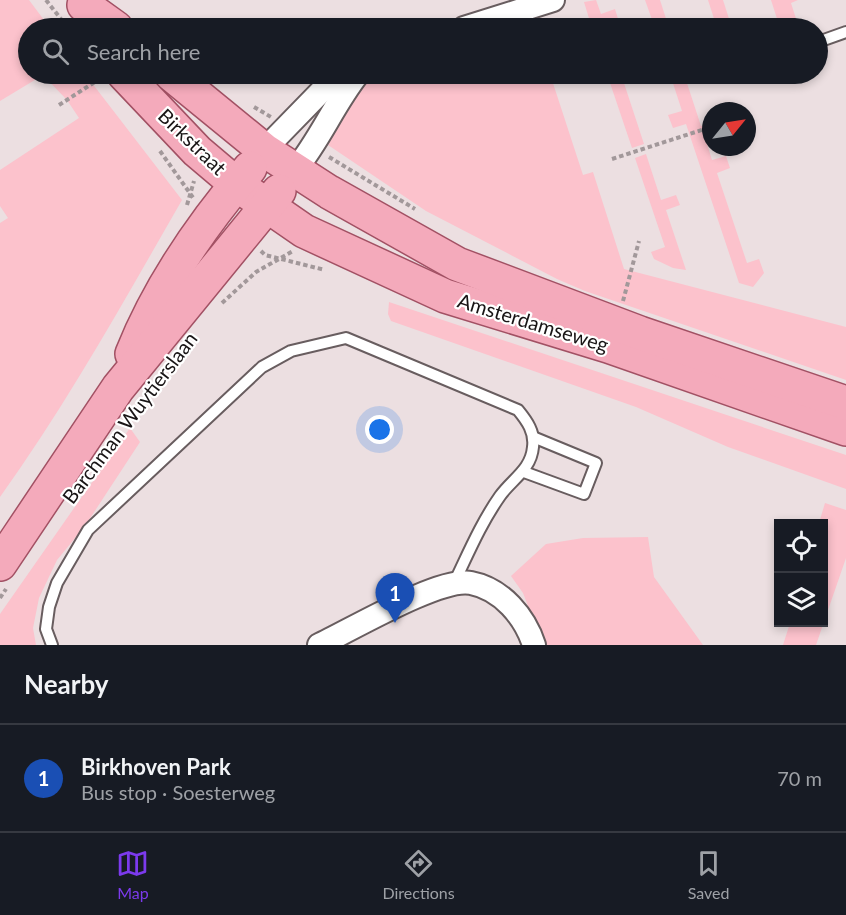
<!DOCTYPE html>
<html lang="en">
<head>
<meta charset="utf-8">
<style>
  :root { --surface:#171b24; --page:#242831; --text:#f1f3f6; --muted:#9ea1a6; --line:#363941; --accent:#7c3aed }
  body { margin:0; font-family:Lato,sans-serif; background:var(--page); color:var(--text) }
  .controls { position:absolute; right:18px; bottom:18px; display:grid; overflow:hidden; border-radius:0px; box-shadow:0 3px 9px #0003 }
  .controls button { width:54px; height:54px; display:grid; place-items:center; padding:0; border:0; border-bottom:2px solid var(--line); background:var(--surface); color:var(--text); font:30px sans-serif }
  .compass { position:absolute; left:702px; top:102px; width:54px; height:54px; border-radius:50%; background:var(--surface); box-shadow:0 3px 9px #0003; rotate:60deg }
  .you { position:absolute; left:380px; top:430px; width:21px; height:21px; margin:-15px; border:4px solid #fff; border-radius:50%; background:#1a73e8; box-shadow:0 0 0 9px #1a73e833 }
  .badge { display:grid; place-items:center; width:39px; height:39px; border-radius:50%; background:var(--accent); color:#fff; font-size:20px; font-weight:700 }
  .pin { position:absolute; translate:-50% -50px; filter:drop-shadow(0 2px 3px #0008) }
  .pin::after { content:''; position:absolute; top:32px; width:21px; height:18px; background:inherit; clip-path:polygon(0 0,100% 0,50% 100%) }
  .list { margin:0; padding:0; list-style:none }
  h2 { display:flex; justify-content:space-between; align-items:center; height:78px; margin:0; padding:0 24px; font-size:26px }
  h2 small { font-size:20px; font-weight:400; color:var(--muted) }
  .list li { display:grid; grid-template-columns:39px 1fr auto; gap:18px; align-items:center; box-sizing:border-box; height:108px; padding:0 24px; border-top:2px solid var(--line) }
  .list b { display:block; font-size:22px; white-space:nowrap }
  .list p { margin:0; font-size:20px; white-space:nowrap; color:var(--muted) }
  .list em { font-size:20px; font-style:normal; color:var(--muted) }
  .icon { flex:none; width:33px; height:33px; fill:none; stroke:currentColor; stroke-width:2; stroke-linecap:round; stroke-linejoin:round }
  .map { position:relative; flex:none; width:846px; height:645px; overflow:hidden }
  .search { position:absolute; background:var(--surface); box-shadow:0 3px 9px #0003; left:18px; right:18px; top:18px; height:66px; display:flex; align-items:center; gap:15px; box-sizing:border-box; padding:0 21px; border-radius:33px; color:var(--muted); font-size:22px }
  .sheet { height:186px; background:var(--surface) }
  nav { display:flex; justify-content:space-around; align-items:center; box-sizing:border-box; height:84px; border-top:2px solid var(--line); background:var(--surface); font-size:16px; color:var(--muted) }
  nav a { display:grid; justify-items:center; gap:3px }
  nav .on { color:var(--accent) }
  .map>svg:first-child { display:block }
  .green { fill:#fcc2cc }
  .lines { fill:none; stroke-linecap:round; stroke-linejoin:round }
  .service-casing { stroke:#685d5f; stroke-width:14 }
  .minor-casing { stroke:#685d5f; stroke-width:26 }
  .primary-casing { stroke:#a25164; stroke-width:36 }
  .path { stroke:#a2989a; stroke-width:4; stroke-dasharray:4.5 3; stroke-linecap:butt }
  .service { stroke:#fff; stroke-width:10 }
  .minor { stroke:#fff; stroke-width:22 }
  .primary { stroke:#f4aabb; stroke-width:33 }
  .labels { text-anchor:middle; stroke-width:4.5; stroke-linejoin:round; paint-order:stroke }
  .street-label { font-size:20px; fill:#181415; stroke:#fff }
</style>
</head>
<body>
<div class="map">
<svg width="846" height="645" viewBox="0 0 846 645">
  <rect width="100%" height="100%" fill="#ecdfe1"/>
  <!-- green -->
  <g class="green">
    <path d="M0,0H29L50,28H28V74H85L182,200C124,301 68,402 0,497V223L8,218L0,206V170L79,118L67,100L43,75L0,101Z"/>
    <path d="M596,0L601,14L615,9L619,22L605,26L606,28H592L584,2Z"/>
    <path d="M645,0H660L669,28H655Z"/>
    <path d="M708,0H723L732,28H717Z"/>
    <path d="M771,0H798L791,3L799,28H780Z"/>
    <path d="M364,74H550L583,175L593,172L624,269L846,327V380L585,291L557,279L426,211L328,145Z"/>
    <path d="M607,74H621L644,144L632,148Z"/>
    <path d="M670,74H684L701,126L711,124V131L704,134L712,160L726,156L730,168L717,173L747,263L759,259L764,273L753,287L739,283L686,124L673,128L668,115L682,111Z"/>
    <path d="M646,154L661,200L676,195L680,205L666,210L686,270L673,268L654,259L651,252L665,247L635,158Z"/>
    <path d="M389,302L846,455V489L728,447L636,407L391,321L388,314Z"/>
    <path d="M130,428L140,442L85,526L57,560L39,598L33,628L36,645H0V614Z"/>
    <path d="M825,503L846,510V558L816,645H783L790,623L824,622V524L819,523Z"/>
    <path d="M648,537L654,577L703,645H543L523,593L511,576L546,544L583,538Z"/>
  </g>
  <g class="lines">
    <defs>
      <g id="service">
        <path d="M818,42L846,32"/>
        <path d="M524,472L584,494L596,463L533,437"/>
        <path d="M52,645L46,629L49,607L57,583L88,530L262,367L291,351L346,338L518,410C527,421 535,432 533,447C531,470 512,479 500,496C481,523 468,554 454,583"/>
      </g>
      <g id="minor">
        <path d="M464,28L553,0"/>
        <path d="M264,150L338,74"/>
        <path d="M295,170C320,140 334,104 358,74"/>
        <path d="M319,645C351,630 440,577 471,583C502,589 525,617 534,645"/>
      </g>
      <g id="primary">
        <path d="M84,5L116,28"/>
        <path d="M124,74L197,151L236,184L304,231L445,296L608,346L846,429"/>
        <path d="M171,74L264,150L329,192L457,264L640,333L846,403"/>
        <path d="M132,354C159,286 203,223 250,168"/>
        <path d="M0,564L118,388L279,191"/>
      </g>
    </defs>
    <!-- service casing -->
    <use href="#service" class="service-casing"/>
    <!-- minor casing -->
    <use href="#minor" class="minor-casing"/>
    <!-- primary casing -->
    <use href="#primary" class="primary-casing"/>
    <!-- path -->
    <g class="path">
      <path d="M46,0L68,28"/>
      <path d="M712,78L725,74"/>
      <path d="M59,105L101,78"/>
      <path d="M254,107L271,117"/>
      <path d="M160,151L194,199"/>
      <path d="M329,157L415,209"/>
      <path d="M612,159L711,127"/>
      <path d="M187,205L194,181"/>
      <path d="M261,251L265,255L325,270"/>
      <path d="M623,301L639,241"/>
      <path d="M222,303L256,272L293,251"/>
      <path d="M0,598L6,589"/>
    </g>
    <!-- service -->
    <use href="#service" class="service"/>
    <!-- minor -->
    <use href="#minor" class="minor"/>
    <!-- primary -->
    <use href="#primary" class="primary"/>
  </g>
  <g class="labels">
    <!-- street labels -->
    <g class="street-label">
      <text transform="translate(192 142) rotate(44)" y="7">Birkstraat</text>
      <text transform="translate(533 323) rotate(17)" y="7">Amsterdamseweg</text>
      <text transform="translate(130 418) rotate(-53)" y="7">Barchman Wuytierslaan</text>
    </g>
  </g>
</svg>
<div class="controls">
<button><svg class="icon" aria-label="locate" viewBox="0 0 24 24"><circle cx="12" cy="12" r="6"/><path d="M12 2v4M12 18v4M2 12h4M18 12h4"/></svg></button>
<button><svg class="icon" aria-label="layers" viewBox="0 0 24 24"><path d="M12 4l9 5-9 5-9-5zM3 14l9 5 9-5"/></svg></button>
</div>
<svg class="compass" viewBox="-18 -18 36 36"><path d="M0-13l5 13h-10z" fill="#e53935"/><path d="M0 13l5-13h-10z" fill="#9ea1a6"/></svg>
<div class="you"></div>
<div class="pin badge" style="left:395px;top:623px;background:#1a4fb4">1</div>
<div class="search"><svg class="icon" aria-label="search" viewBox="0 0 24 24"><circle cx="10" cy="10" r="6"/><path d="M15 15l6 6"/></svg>Search here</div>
</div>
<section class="sheet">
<h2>Nearby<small></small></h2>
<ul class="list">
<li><span class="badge" style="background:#1a4fb4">1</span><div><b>Birkhoven Park</b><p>Bus stop · Soesterweg</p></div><em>70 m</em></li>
</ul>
</section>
<nav>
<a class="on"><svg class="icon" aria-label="map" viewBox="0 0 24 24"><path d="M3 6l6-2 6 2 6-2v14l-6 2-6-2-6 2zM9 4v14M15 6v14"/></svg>Map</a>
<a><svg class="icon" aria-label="directions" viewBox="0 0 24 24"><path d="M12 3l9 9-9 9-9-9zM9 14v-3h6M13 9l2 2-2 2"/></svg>Directions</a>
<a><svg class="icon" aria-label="saved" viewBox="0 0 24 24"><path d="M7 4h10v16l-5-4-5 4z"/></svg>Saved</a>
</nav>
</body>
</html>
